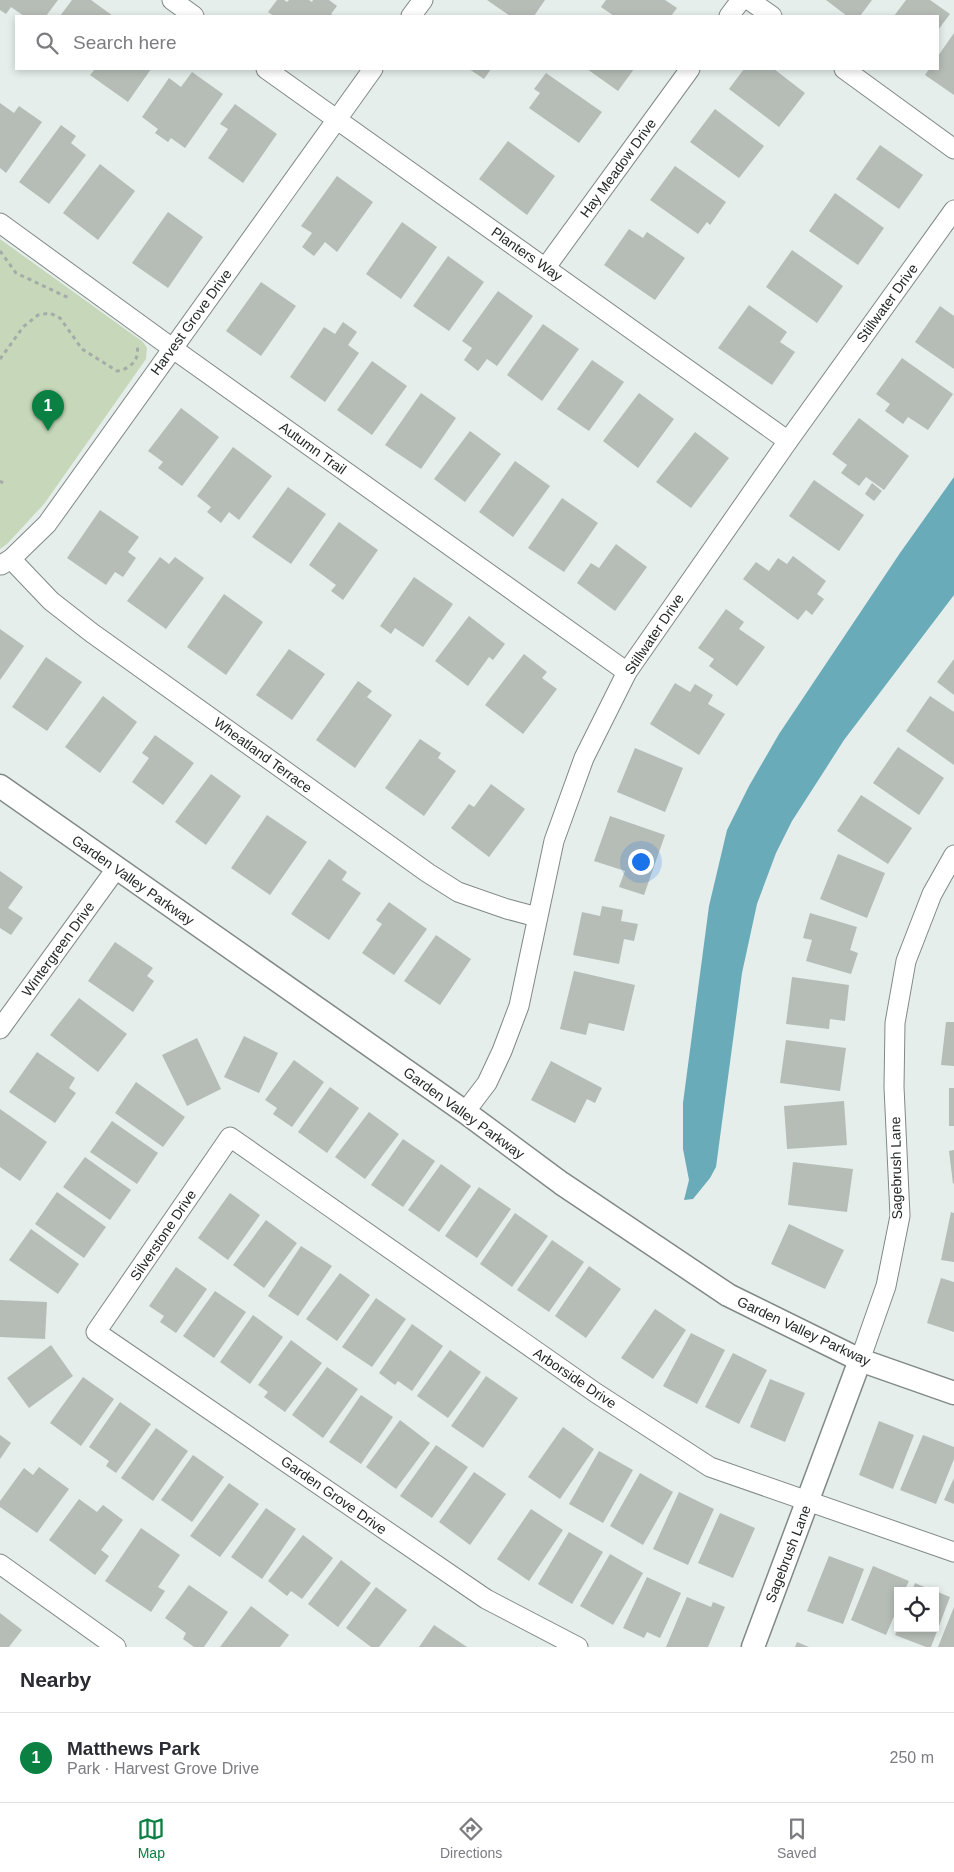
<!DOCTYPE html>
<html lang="en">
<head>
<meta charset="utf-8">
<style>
  :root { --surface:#fff; --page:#f7f7f7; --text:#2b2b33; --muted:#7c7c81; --line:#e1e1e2; --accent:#0b8043 }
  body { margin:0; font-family:Arial,sans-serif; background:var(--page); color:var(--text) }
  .controls { position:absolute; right:15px; bottom:15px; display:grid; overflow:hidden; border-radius:0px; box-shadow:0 2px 8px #0003 }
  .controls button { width:45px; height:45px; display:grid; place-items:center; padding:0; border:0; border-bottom:1px solid var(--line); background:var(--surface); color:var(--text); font:25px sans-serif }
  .you { position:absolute; left:640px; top:861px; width:18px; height:18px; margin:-12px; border:4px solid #fff; border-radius:50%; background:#1a73e8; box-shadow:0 0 0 8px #1a73e833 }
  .badge { display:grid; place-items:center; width:32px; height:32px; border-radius:50%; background:var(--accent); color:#fff; font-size:16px; font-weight:700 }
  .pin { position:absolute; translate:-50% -41px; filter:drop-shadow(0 1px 2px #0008) }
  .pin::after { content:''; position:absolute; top:26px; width:18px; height:15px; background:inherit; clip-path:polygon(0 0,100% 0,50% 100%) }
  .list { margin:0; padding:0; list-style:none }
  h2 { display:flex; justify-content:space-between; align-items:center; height:65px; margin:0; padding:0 20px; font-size:21px }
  h2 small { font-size:16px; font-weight:400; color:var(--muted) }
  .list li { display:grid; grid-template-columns:32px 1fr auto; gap:15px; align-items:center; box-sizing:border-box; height:90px; padding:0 20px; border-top:1px solid var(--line) }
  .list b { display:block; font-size:19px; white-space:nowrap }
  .list p { margin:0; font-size:16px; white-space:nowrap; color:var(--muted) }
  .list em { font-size:16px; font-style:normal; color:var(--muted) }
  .icon { flex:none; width:28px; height:28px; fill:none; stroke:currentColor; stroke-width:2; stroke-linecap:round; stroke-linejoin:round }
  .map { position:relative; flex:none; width:954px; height:1647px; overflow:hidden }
  .search { position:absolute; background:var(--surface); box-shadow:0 2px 8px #0003; left:15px; right:15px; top:15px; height:55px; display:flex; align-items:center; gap:12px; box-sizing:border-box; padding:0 18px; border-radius:0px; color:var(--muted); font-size:19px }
  .sheet { height:155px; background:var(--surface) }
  nav { display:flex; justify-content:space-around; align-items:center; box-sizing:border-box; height:70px; border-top:1px solid var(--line); background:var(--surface); font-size:14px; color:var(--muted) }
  nav a { display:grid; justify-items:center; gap:2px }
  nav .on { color:var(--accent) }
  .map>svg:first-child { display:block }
  .green { fill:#c6d8b9 }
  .water { fill:#69abb9 }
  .building { fill:#b6bdb7 }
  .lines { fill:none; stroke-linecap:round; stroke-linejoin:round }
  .minor-casing { stroke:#818986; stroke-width:21 }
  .tertiary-casing { stroke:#818986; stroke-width:25 }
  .path { stroke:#a4aba8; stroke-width:3; stroke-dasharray:4 4; stroke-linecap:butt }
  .minor { stroke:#fff; stroke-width:19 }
  .tertiary { stroke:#fff; stroke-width:22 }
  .labels { text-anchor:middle; stroke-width:4; stroke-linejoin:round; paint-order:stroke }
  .street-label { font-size:14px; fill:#252827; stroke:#fff }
</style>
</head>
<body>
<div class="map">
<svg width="954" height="1647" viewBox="0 0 954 1647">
  <rect width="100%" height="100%" fill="#e5eeeb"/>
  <!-- green -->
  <path class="green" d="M0,239L143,342L147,348L146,359L44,504L7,544L0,549Z"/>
  <!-- water -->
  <path class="water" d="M954,477V595L844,740L821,776L792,821L776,853L757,904L742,973L716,1167L710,1178L693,1199L684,1200L689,1180L683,1149V1103L709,906L727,830L749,786L779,734L900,553Z"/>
  <!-- building -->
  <g class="building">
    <path d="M0,0H58L46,16H24L11,7L6,14L0,10Z"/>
    <path d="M72,0H91L113,16H60Z"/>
    <path d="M277,0H284L287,2L289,0H309L312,2L313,0H329L337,6L331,14L335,16H274L268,12Z"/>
    <path d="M487,0H545L534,16H510Z"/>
    <path d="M606,0H665L677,8L671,16H614L601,7Z"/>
    <path d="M826,0H872L860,16H847Z"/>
    <path d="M906,0H930L950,14L938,30V16H894Z"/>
    <path d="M954,33V95L925,75L929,69H938V56Z"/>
    <path d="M95,69H151L128,102L90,75Z"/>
    <path d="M469,69H491L484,79Z"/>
    <path d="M587,69H634L618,91Z"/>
    <path d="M744,69H774L805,93L779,127L729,89Z"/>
    <path d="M192,72L223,94L185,148L171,138L168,142L155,133L158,129L142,117L169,78L181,87Z"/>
    <path d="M546,73L602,112L579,143L529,108L540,93L534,89Z"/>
    <path d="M0,103L14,113L19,106L42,122L6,173L0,168Z"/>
    <path d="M235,104L277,134L243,183L208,158L228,129L220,124Z"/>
    <path d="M715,109L764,146L739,178L690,142Z"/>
    <path d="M61,125L76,136L71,143L86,155L49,204L19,182Z"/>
    <path d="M508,141L555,176L527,215L479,179Z"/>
    <path d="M880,145L923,175L899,209L856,179Z"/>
    <path d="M100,164L135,191L98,240L63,213Z"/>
    <path d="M675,166L726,202L710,225L707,222L698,234L650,200Z"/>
    <path d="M337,176L373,202L337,252L325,242L314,256L302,247L312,233L301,226Z"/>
    <path d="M835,193L884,228L858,265L809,231Z"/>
    <path d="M168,212L203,237L168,288L132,263Z"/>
    <path d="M402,222L437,247L401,299L366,274Z"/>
    <path d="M629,229L643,238L647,232L685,258L655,300L604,265Z"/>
    <path d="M792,250L843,286L817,323L766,287Z"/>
    <path d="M448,256L484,282L449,331L413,306Z"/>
    <path d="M261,282L296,306L261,356L226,331Z"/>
    <path d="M498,291L533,316L497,366L487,359L478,371L464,360L472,348L462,341Z"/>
    <path d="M749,305L787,332L780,342L795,352L772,385L718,348Z"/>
    <path d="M940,306L954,316V369L915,342Z"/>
    <path d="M343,322L357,332L348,345L359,353L325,402L290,377L324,327L335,334Z"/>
    <path d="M543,324L579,349L542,401L507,375Z"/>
    <path d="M902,358L953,394L928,430L908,417L903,424L885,411L890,404L876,394Z"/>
    <path d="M592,360L624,382L589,431L557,409Z"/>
    <path d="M372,361L407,386L372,435L337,410Z"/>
    <path d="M421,393L456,418L421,469L385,445Z"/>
    <path d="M639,393L674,419L638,468L603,441Z"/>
    <path d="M181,408L219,437L182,486L158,468L163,462L148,451Z"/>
    <path d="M859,418L909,456L884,490L866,477L859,486L841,473L847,465L832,454Z"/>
    <path d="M470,431L501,454L465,502L434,479Z"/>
    <path d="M695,432L729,458L691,508L656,482Z"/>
    <path d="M233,447L272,476L239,520L229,512L221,523L207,512L211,507L197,496Z"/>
    <path d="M515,461L550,486L513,537L479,512Z"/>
    <path d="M814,480L864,515L839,551L789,516Z"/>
    <path d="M872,483L882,491L874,501L865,494Z"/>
    <path d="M288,487L326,514L291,564L252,537Z"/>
    <path d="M562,498L598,523L564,572L528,548Z"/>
    <path d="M100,510L139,537L128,552L136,558L123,577L115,572L106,585L67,558Z"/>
    <path d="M339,522L378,550L343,600L331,591L336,585L309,565Z"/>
    <path d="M616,544L647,567L615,611L577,583L591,563L599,568Z"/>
    <path d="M793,556L826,581L817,594L824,599L812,615L806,610L798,620L743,579L756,562L769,571L778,558L787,564Z"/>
    <path d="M160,557L169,564L175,557L204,578L166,629L127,601Z"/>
    <path d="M414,577L453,604L423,647L395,628L391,634L380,626Z"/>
    <path d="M224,594L263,622L226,675L187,647Z"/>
    <path d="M726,609L744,622L739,629L765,647L737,686L709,666L714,659L698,648Z"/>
    <path d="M469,616L505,644L493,660L489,657L468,686L435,661Z"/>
    <path d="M0,629L24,646L0,680Z"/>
    <path d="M289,649L325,674L292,720L256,695Z"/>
    <path d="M524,654L547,672L542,678L557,689L523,734L485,705Z"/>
    <path d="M46,657L82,682L47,731L12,707Z"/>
    <path d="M954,659V695L937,682Z"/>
    <path d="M358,681L372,691L367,697L392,715L355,768L316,740Z"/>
    <path d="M675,683L690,692L695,684L713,695L708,704L725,714L699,755L650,724Z"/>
    <path d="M103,696L137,722L100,773L65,747Z"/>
    <path d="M930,696L954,712V765L906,731Z"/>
    <path d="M155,735L194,763L163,805L132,782L149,758L142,753Z"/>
    <path d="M420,739L441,753L438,758L456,771L424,816L385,788Z"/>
    <path d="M898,747L944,778L919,815L873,783Z"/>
    <path d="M635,748L683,768L665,812L617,792Z"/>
    <path d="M211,774L241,796L206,845L175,822Z"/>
    <path d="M491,784L525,809L489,857L451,828L469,804L474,807Z"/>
    <path d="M861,795L912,828L888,864L837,831Z"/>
    <path d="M267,815L307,842L270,895L231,868Z"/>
    <path d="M610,816L665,835L644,895L619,887L625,871L594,861Z"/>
    <path d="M838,854L885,873L867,918L820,899Z"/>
    <path d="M329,859L347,872L342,880L361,893L329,940L291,914Z"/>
    <path d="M0,871L23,887L8,908L23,918L11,935L0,928Z"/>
    <path d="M389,902L427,929L394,975L362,953L382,924L376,920Z"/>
    <path d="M602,906L623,910L621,921L638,924L634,941L624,939L619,964L573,955L582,912L600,916Z"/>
    <path d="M810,913L857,927L850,950L858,953L851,974L806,961L812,940L803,938Z"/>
    <path d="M436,935L471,959L440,1005L404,981Z"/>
    <path d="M115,942L153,968L147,976L154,981L133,1012L88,981Z"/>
    <path d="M574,971L635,985L624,1031L589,1023L586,1035L560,1029Z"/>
    <path d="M792,977L849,985L845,1021L830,1019L829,1029L786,1024Z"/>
    <path d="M79,998L127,1034L98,1072L50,1035Z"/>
    <path d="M946,1022H954V1066L941,1065Z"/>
    <path d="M244,1036L278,1053L259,1093L224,1077Z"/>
    <path d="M197,1038L221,1089L187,1106L162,1055Z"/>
    <path d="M786,1040L846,1048L840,1091L780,1083Z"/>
    <path d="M37,1052L75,1078L69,1088L76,1093L55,1123L9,1092Z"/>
    <path d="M294,1060L324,1082L292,1127L273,1114L277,1108L265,1100Z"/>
    <path d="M551,1061L602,1088L595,1103L587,1099L575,1123L531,1100Z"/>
    <path d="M136,1082L185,1117L163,1147L115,1113Z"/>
    <path d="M330,1087L359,1108L327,1153L298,1132Z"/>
    <rect x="949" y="1088" width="5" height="38"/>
    <path d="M844,1101L847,1145L787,1149L784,1106Z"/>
    <path d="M0,1109L47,1142L20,1181L0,1167Z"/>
    <path d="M369,1112L399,1134L365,1179L335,1157Z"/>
    <path d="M112,1121L158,1153L137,1184L90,1152Z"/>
    <path d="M403,1139L435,1161L403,1207L371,1185Z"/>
    <path d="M954,1150V1183L953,1184L949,1151Z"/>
    <path d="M85,1157L131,1190L110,1220L63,1187Z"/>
    <path d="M793,1162L853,1169L847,1212L788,1205Z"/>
    <path d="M441,1164L471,1186L439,1232L408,1210Z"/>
    <path d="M479,1187L511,1209L477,1258L445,1236Z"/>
    <path d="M57,1192L106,1227L84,1258L35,1224Z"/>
    <path d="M230,1193L260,1215L228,1260L198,1238Z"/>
    <path d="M951,1212L954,1213V1262L941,1260Z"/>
    <path d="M515,1213L548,1236L512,1287L480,1264Z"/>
    <path d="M266,1220L297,1243L264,1288L233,1265Z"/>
    <path d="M789,1224L844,1250L825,1289L771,1264Z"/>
    <path d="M31,1229L79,1264L58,1294L9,1260Z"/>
    <path d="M552,1240L584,1262L549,1312L517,1290Z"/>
    <path d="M301,1246L332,1266L298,1316L268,1296Z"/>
    <path d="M589,1266L621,1289L586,1338L555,1316Z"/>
    <path d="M176,1267L207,1289L176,1333L160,1322L164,1316L149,1306Z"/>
    <path d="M340,1273L370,1295L337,1341L306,1319Z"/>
    <path d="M941,1278L954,1282V1332L927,1323Z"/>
    <path d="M215,1291L246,1312L214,1358L183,1336Z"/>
    <path d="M376,1298L406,1319L372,1367L342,1347Z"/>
    <path d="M0,1300L47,1302L45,1339L0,1337Z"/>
    <path d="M655,1309L686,1330L653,1379L621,1358Z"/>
    <path d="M253,1315L283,1337L250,1384L220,1362Z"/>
    <path d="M412,1324L443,1346L412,1391L398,1381L395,1385L379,1373Z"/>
    <path d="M691,1333L725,1350L697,1404L663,1386Z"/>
    <path d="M291,1340L322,1363L285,1412L264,1397L268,1392L258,1385Z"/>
    <path d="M51,1345L73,1376L29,1408L7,1378Z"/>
    <path d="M450,1350L481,1372L448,1418L417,1396Z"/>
    <path d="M733,1353L767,1370L739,1424L705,1407Z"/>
    <path d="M327,1367L358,1389L323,1438L292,1415Z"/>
    <path d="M486,1376L518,1398L483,1448L451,1426Z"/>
    <path d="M83,1377L114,1399L81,1446L50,1423Z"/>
    <path d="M770,1379L805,1393L785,1442L750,1427Z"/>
    <path d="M361,1395L393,1417L361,1464L329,1442Z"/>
    <path d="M120,1402L151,1424L116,1473L106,1466L109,1461L89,1447Z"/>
    <path d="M400,1420L430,1443L396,1489L366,1467Z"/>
    <path d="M879,1421L914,1435L893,1489L859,1475Z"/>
    <path d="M563,1427L594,1449L560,1499L528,1477Z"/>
    <path d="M156,1428L188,1451L153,1501L121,1478Z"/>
    <path d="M0,1435L11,1443L0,1459Z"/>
    <path d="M923,1435L954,1447V1459L936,1504L900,1490Z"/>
    <path d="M436,1445L468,1467L432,1518L400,1496Z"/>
    <path d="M599,1451L633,1470L603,1523L569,1504Z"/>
    <path d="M193,1455L224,1477L192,1522L161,1500Z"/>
    <path d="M39,1467L69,1489L37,1533L0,1507V1501L24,1468L33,1475Z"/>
    <path d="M474,1472L506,1494L470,1545L439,1522Z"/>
    <path d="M640,1473L673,1492L643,1545L610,1526Z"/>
    <path d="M954,1478V1504L944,1500Z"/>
    <path d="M229,1483L259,1504L220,1557L190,1536Z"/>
    <path d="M679,1492L714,1509L688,1565L653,1549Z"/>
    <path d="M79,1499L97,1512L103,1505L123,1520L101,1550L109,1556L95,1575L49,1540Z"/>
    <path d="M266,1508L296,1529L262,1579L231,1557Z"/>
    <path d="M531,1509L563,1530L529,1581L497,1559Z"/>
    <path d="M720,1513L755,1528L733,1578L698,1563Z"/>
    <path d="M141,1528L180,1555L158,1587L165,1591L151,1612L105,1581Z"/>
    <path d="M569,1532L603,1552L572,1604L538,1584Z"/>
    <path d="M303,1535L333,1558L302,1599L291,1591L287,1596L268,1581Z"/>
    <path d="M610,1554L643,1573L613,1625L580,1606Z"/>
    <path d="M829,1556L864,1569L843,1624L807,1611Z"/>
    <path d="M341,1560L371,1583L338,1627L308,1604Z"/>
    <path d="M873,1566L909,1581L904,1591H898V1607L886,1635L851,1620Z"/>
    <path d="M647,1577L681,1593L660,1638L647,1632L644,1638L623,1628Z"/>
    <path d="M915,1583L934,1591H912Z"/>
    <path d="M189,1585L228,1612L204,1647H194L183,1639L186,1633L165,1618Z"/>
    <path d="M376,1587L407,1610L379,1647H371L346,1628Z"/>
    <path d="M935,1591L950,1597L931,1647H926L895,1635L898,1628H935Z"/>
    <path d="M687,1597L711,1607L713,1602L725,1607L708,1647H666Z"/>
    <path d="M251,1606L289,1635L280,1647H220Z"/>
    <path d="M954,1607V1647H938Z"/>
    <path d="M0,1613L22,1630L9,1647H0Z"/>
    <path d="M434,1625L467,1647H419Z"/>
    <path d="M797,1642L809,1647H795Z"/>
  </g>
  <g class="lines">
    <defs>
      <g id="minor">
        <path d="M172,0L194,16"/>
        <path d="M749,0L772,16"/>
        <path d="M411,16L423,0"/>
        <path d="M729,16L741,0"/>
        <path d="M266,69L788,441"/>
        <path d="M844,69L954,149"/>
        <path d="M0,223L172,348L627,672"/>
        <path d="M546,267L690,69"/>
        <path d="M11,559L51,601L92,633L428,873L458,892L507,909L537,917"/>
        <path d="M1,565L11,559L47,524L373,69"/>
        <path d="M0,1029L116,869"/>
        <path d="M465,1112L487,1083L502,1051L519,1006L554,841L584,758L627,672L788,441L954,210"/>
        <path d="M860,1360L886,1286L900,1216L894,1087L895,1023L906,961L932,894L954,855"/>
        <path d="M0,1564L116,1647"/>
        <path d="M578,1647L486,1599L96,1332L230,1137L596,1393L710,1467L954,1552"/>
      </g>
      <g id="tertiary">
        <path d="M0,786L465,1112L561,1183L728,1295L860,1360L954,1393"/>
        <path d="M753,1647L860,1360"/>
      </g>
    </defs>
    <!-- minor casing -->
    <use href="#minor" class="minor-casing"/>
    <!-- tertiary casing -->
    <use href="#tertiary" class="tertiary-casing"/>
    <!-- path -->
    <g class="path">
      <path d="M0,251L16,273L69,298"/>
      <path d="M0,359L23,327L38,315L50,313L60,318L82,349L117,371C130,369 140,360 137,346"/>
      <path d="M0,481L3,483"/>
    </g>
    <!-- minor -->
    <use href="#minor" class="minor"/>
    <!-- tertiary -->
    <use href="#tertiary" class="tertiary"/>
  </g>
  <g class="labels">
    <!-- street labels -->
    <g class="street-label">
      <text transform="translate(618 168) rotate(-54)" y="5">Hay Meadow Drive</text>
      <text transform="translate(527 254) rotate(35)" y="5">Planters Way</text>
      <text transform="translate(887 303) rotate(-54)" y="5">Stillwater Drive</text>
      <text transform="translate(191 322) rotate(-54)" y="5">Harvest Grove Drive</text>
      <text transform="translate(313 448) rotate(36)" y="5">Autumn Trail</text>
      <text transform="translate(654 634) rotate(-56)" y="5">Stillwater Drive</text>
      <text transform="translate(263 755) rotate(36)" y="5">Wheatland Terrace</text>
      <text transform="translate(133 880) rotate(35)" y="5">Garden Valley Parkway</text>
      <text transform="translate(58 949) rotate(-54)" y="5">Wintergreen Drive</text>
      <text transform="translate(464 1113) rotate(36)" y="5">Garden Valley Parkway</text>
      <text transform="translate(896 1168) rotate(-91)" y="5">Sagebrush Lane</text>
      <text transform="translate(163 1235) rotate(-56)" y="5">Silverstone Drive</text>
      <text transform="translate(804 1331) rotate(25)" y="5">Garden Valley Parkway</text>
      <text transform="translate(575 1378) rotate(34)" y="5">Arborside Drive</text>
      <text transform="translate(334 1495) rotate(35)" y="5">Garden Grove Drive</text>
      <text transform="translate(788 1554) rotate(-69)" y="5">Sagebrush Lane</text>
    </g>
  </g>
</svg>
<div class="controls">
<button><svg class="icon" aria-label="locate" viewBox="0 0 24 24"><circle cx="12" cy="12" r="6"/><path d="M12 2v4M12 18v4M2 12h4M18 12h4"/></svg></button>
</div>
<div class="you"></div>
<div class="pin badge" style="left:48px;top:431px">1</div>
<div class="search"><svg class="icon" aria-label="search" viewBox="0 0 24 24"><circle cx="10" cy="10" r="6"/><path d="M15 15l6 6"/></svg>Search here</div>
</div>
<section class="sheet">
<h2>Nearby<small></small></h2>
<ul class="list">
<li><span class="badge">1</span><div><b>Matthews Park</b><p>Park · Harvest Grove Drive</p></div><em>250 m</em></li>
</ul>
</section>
<nav>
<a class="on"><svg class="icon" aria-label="map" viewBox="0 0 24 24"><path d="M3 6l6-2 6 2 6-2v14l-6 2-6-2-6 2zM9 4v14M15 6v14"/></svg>Map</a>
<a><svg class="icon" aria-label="directions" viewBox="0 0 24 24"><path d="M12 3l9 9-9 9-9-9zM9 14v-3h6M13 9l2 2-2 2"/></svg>Directions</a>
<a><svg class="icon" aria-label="saved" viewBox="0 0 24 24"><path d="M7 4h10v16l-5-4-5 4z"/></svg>Saved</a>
</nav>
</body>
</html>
